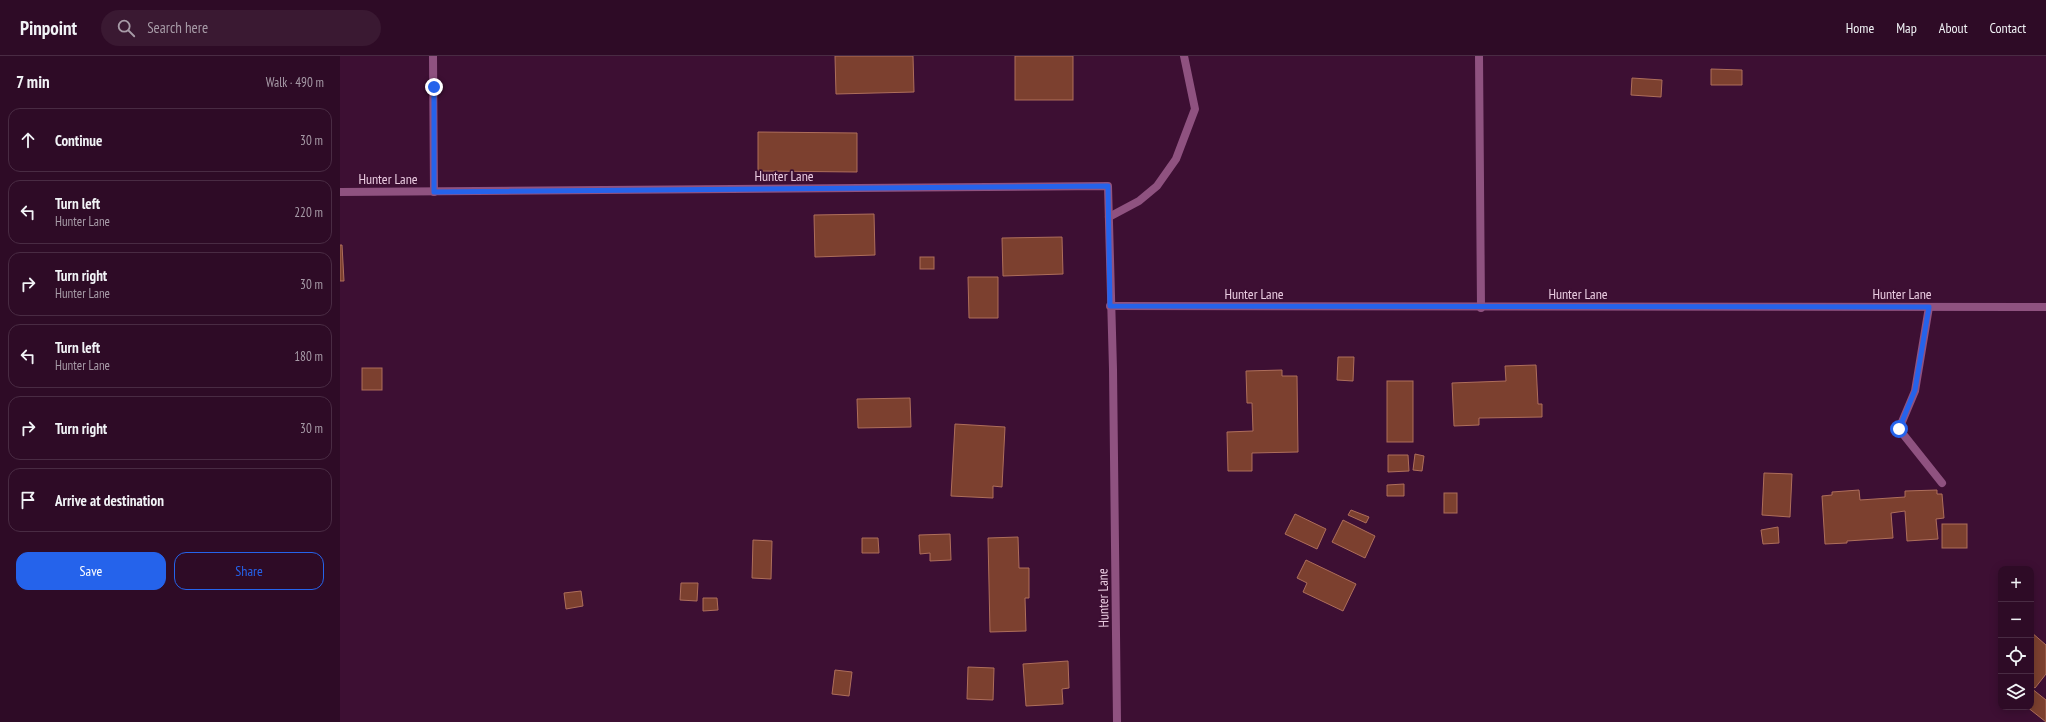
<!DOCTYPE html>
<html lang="en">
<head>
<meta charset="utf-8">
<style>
  :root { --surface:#2e0b26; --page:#3a1932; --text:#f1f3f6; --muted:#a79ba7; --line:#492b43; --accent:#2563eb }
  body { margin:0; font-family:"PT Sans Narrow",sans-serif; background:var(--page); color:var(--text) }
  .controls { position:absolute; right:12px; bottom:12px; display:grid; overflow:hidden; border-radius:8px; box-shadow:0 2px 10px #0003 }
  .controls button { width:36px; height:36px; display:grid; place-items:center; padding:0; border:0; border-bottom:1px solid var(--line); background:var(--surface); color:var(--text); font:20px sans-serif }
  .stop { position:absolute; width:12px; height:12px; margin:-9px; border:3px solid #2563eb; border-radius:50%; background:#fff }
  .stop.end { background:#2563eb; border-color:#fff; box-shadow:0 1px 4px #0008 }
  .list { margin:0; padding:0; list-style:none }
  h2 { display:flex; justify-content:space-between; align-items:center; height:52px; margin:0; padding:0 16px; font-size:17px }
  h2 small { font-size:13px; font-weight:400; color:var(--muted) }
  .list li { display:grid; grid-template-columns:26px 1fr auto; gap:12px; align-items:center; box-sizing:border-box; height:64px; margin:0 8px 8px; padding:0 8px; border:1px solid var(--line); border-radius:12px }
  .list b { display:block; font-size:15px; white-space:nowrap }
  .list p { margin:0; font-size:13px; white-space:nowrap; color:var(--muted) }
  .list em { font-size:13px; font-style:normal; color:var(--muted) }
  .actions { display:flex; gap:8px; padding:12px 16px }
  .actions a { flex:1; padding:9px 0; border:1px solid var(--accent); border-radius:12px; text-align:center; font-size:14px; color:var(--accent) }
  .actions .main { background:var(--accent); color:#fff }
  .icon { flex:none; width:22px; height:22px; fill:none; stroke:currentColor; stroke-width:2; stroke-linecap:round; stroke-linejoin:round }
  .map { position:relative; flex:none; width:1706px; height:666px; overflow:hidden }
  header { display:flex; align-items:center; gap:24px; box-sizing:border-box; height:56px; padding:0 20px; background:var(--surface); border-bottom:1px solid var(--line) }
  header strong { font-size:19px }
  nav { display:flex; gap:22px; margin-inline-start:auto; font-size:14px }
  .search { width:280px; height:36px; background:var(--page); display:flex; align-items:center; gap:10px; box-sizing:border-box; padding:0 14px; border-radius:22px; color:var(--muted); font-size:15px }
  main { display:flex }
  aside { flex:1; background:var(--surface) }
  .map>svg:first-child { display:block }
  .building { fill:#7c402f; stroke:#ae6e5b }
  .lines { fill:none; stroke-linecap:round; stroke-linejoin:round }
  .lane { stroke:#8f5280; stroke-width:8 }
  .street { stroke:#8f5280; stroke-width:8 }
  .route { stroke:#2563eb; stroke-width:5 }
  .labels { text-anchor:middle; stroke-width:3.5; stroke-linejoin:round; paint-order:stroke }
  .street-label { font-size:14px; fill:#e9cbe0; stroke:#3d0f33 }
</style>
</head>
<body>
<header>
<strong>Pinpoint</strong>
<div class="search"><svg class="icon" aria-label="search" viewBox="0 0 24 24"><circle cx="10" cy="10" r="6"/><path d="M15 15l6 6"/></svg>Search here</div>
<nav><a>Home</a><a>Map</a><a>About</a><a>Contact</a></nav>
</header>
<main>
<aside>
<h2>7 min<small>Walk · 490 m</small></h2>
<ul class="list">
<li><svg class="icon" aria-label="ahead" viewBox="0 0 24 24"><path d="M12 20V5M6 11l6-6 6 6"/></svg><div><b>Continue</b></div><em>30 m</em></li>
<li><svg class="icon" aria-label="left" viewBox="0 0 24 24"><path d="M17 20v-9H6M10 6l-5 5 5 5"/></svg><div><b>Turn left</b><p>Hunter Lane</p></div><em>220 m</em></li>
<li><svg class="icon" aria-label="right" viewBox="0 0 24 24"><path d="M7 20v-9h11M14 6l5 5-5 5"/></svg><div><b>Turn right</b><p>Hunter Lane</p></div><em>30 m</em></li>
<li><svg class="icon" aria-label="left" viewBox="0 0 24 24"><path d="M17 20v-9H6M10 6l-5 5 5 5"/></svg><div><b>Turn left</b><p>Hunter Lane</p></div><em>180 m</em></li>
<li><svg class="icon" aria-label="right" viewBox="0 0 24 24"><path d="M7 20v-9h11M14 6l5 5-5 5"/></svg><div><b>Turn right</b></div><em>30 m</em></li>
<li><svg class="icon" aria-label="arrive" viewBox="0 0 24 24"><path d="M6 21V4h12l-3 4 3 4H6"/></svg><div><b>Arrive at destination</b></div></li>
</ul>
<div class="actions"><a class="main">Save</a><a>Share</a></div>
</aside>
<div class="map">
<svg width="1706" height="666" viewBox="0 0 1706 666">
  <rect width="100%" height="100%" fill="#3d0f33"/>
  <!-- building -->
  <g class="building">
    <path d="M495,0H573L574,36L496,38Z"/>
    <rect x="675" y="0" width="58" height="44"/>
    <path d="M1371,13L1402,14V29H1371Z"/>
    <path d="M1292,22L1322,24L1321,41L1291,39Z"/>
    <path d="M418,76L517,77V116L418,115Z"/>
    <path d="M534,158L535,199L475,201L474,159Z"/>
    <path d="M722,181L723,218L663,220L662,182Z"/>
    <path d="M0,189H2L4,225H0Z"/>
    <rect x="580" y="201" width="14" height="12"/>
    <path d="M628,221H658V262H629Z"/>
    <path d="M998,301H1014L1013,325L997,324Z"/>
    <path d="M1196,309L1198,348H1202V361L1139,362V369L1114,370L1112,327L1166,325L1165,310Z"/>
    <rect x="22" y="312" width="20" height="22"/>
    <path d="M942,314V320H957L958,396L912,397V415H888L887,376L913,375L912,347H907L906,315Z"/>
    <rect x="1047" y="325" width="26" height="61"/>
    <path d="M570,342L571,371L518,372L517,343Z"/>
    <path d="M615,368L665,371L662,431L653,430V442L611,440Z"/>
    <path d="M1075,398L1084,400L1082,415L1073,414Z"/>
    <path d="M1048,399H1068L1069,415L1048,416Z"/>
    <path d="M1424,417L1452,418L1450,461L1422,459Z"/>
    <path d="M1064,428V440H1047V429Z"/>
    <path d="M1519,434L1520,444L1565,441V435L1597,434V438H1602L1604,462L1596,463L1598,483L1567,485L1565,455L1551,457L1553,482L1507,485V487L1485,488L1482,440L1492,439V436Z"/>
    <rect x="1104" y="437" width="13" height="20"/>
    <path d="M1011,454L1029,461L1026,467L1008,459Z"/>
    <path d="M955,458L986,473L977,493L945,478Z"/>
    <path d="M1003,464L1035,480L1025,502L992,486Z"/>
    <rect x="1602" y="468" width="25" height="24"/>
    <path d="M1438,471L1439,487L1423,488L1421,474Z"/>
    <path d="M610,478L611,504L590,505V497L580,498L579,479Z"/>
    <path d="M678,481L679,512H689V542H685L686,575L650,576L648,482Z"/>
    <path d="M522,482H538L539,497H522Z"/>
    <path d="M413,484L432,485L431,523L412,522Z"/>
    <path d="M966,504L1016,528L1003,555L963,536L967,527L957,522Z"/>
    <path d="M341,527H358L357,545L340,544Z"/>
    <path d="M241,535L243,550L226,553L224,537Z"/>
    <path d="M363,542H377L378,554L363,555Z"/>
    <path d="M1691,576L1706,589V618L1695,632L1691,629Z"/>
    <path d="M728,605L729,632L722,633L723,648L686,650L683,608Z"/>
    <path d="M628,611L654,612L653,644L627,643Z"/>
    <path d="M495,614L512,616L509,640L492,638Z"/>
    <path d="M1691,632L1706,644V666L1687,651H1691Z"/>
  </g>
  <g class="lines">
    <!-- lane -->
    <g class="lane">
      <path d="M93,0L94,136"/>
      <path d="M1139,0L1141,252"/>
      <path d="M769,161L799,145L817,130L836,103L855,53L844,0"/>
      <path d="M1589,251L1575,335L1559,373L1602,427"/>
    </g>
    <!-- street -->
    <g class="street">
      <path d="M0,136L768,130L773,313L777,666"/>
      <path d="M770,250L1706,251"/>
    </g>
  </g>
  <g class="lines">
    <!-- route -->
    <path class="route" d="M94,31V136L768,130L770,250L1589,251L1575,334L1559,373"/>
  </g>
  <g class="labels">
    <!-- street labels -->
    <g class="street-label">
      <text x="444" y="125">Hunter Lane</text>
      <text x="48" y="128">Hunter Lane</text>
      <text x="914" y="243">Hunter Lane</text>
      <text x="1238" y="243">Hunter Lane</text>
      <text x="1562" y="243">Hunter Lane</text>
      <text transform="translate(763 542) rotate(-91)" y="5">Hunter Lane</text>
    </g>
  </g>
</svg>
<div class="controls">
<button>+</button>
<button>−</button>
<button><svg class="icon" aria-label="locate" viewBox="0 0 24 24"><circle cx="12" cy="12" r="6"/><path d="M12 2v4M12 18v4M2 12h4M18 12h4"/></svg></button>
<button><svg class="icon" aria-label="layers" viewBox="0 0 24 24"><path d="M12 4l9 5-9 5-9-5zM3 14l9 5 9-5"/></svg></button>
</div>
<div class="stop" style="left:1559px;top:373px"></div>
<div class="stop end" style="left:94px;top:31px"></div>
</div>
</main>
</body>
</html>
